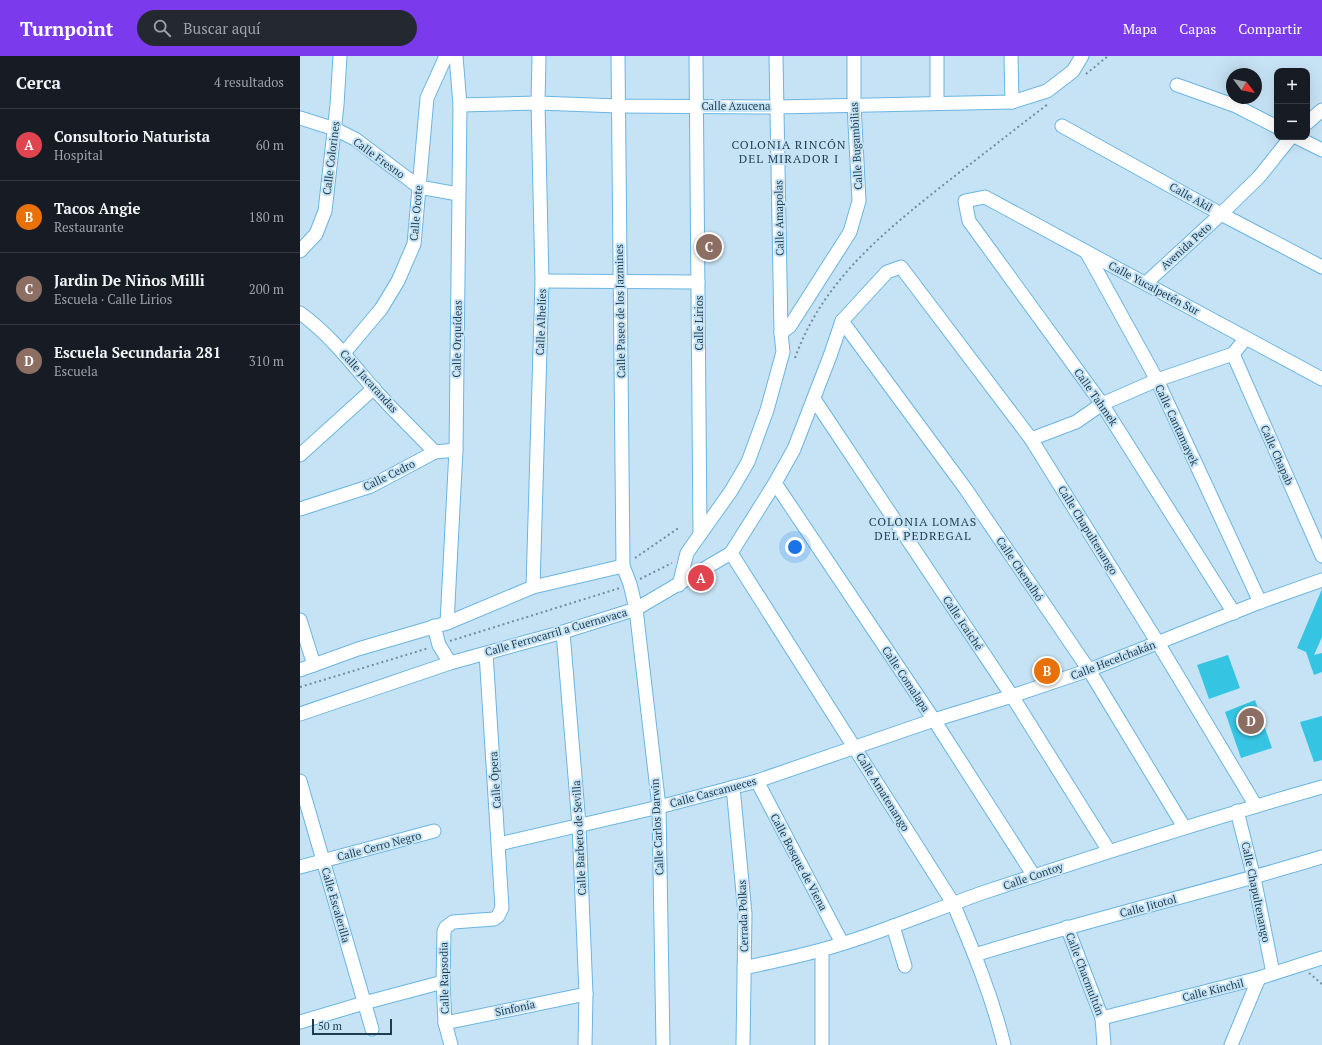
<!DOCTYPE html>
<html lang="es">
<head>
<meta charset="utf-8">
<style>
  :root { --surface:#171b24; --page:#242831; --text:#f1f3f6; --muted:#9ea1a6; --line:#363941; --accent:#7c3aed }
  body { margin:0; font-family:"PT Serif",serif; background:var(--page); color:var(--text) }
  .controls { position:absolute; right:12px; top:12px; display:grid; overflow:hidden; border-radius:8px; box-shadow:0 4px 16px #0002 }
  .controls button { width:36px; height:36px; display:grid; place-items:center; padding:0; border:0; border-bottom:1px solid var(--line); background:var(--surface); color:var(--text); font:20px sans-serif }
  .compass { position:absolute; left:926px; top:12px; width:36px; height:36px; border-radius:50%; background:var(--surface); box-shadow:0 4px 16px #0002; rotate:122deg }
  .scale { position:absolute; left:12px; bottom:10px; width:80px; box-sizing:border-box; padding-left:4px; border:2px solid #1d3c4e; border-top:0; font-size:11px; line-height:14px; white-space:nowrap; color:#1d3c4e; -webkit-text-stroke:3px #c6e3f5; paint-order:stroke }
  .you { position:absolute; left:495px; top:491px; width:14px; height:14px; margin:-10px; border:3px solid #fff; border-radius:50%; background:#1a73e8; box-shadow:0 0 0 6px #1a73e833 }
  .badge { display:grid; place-items:center; width:26px; height:26px; border-radius:50%; background:var(--accent); color:#fff; font-size:13px; font-weight:700 }
  .pin { position:absolute; translate:-50% -50%; border:2px solid #fff; box-shadow:0 1px 4px #0006 }
  .list { margin:0; padding:0; list-style:none }
  h2 { display:flex; justify-content:space-between; align-items:center; height:52px; margin:0; padding:0 16px; font-size:17px }
  h2 small { font-size:13px; font-weight:400; color:var(--muted) }
  .list li { display:grid; grid-template-columns:26px 1fr auto; gap:12px; align-items:center; box-sizing:border-box; height:72px; padding:0 16px; border-top:1px solid var(--line) }
  .list b { display:block; font-size:15px; white-space:nowrap }
  .list p { margin:0; font-size:13px; white-space:nowrap; color:var(--muted) }
  .list em { font-size:13px; font-style:normal; color:var(--muted) }
  .icon { flex:none; width:22px; height:22px; fill:none; stroke:currentColor; stroke-width:2; stroke-linecap:round; stroke-linejoin:round }
  .map { position:relative; flex:none; width:1022px; height:989px; overflow:hidden }
  header { display:flex; align-items:center; gap:24px; box-sizing:border-box; height:56px; padding:0 20px; background:var(--accent); color:#fff }
  header strong { font-size:19px }
  nav { display:flex; gap:22px; margin-inline-start:auto; font-size:14px }
  .search { width:280px; height:36px; background:var(--page); display:flex; align-items:center; gap:10px; box-sizing:border-box; padding:0 14px; border-radius:22px; color:var(--muted); font-size:15px }
  main { display:flex }
  aside { flex:1; background:var(--surface) }
  .map>svg:first-child { display:block }
  .building { fill:#36c4e3 }
  .lines { fill:none; stroke-linecap:round; stroke-linejoin:round }
  .minor-casing { stroke:#6ab5e1; stroke-width:15 }
  .path { stroke:#6f8d9f; stroke-width:2; stroke-dasharray:2 3; stroke-linecap:butt }
  .minor { stroke:#fff; stroke-width:13 }
  .labels { text-anchor:middle; stroke-width:4; stroke-linejoin:round; paint-order:stroke }
  .street-label { font-size:11px; fill:#1d3c4e; stroke:#c6e3f5 }
  .neighbourhood-label { font-size:12px; letter-spacing:1px; fill:#1d3c4e; stroke:#c6e3f5 }
</style>
</head>
<body>
<header>
<strong>Turnpoint</strong>
<div class="search"><svg class="icon" aria-label="search" viewBox="0 0 24 24"><circle cx="10" cy="10" r="6"/><path d="M15 15l6 6"/></svg>Buscar aquí</div>
<nav><a>Mapa</a><a>Capas</a><a>Compartir</a></nav>
</header>
<main>
<aside>
<h2>Cerca<small>4 resultados</small></h2>
<ul class="list">
<li><span class="badge" style="background:#e0444e">A</span><div><b>Consultorio Naturista</b><p>Hospital</p></div><em>60 m</em></li>
<li><span class="badge" style="background:#e8710a">B</span><div><b>Tacos Angie</b><p>Restaurante</p></div><em>180 m</em></li>
<li><span class="badge" style="background:#8d6e63">C</span><div><b>Jardin De Niños Milli</b><p>Escuela · Calle Lirios</p></div><em>200 m</em></li>
<li><span class="badge" style="background:#8d6e63">D</span><div><b>Escuela Secundaria 281</b><p>Escuela</p></div><em>310 m</em></li>
</ul>
</aside>
<div class="map">
<svg width="1022" height="989" viewBox="0 0 1022 989">
  <rect width="100%" height="100%" fill="#c6e3f5"/>
  <!-- building -->
  <g class="building">
    <path d="M1022,533V581L1014,599L1022,597V616L1014,619L1006,596L997,592Z"/>
    <path d="M928,599L940,632L909,643L897,609Z"/>
    <path d="M955,644L972,692L941,702L925,656Z"/>
    <path d="M1022,660V704L1014,706L1000,666Z"/>
  </g>
  <g class="lines">
    <defs>
      <g id="minor">
        <path d="M318,0L323,510L330,528L336,553L359,751L363,989"/>
        <path d="M396,0L400,478"/>
        <path d="M637,0V47"/>
        <path d="M711,0L712,46"/>
        <path d="M877,29L936,50L977,71"/>
        <path d="M160,49L238,47L318,50L477,51L712,46L747,35L773,15L782,0"/>
        <path d="M0,62L35,73L55,83L119,131L158,138"/>
        <path d="M1007,67L1022,54"/>
        <path d="M762,70L921,158L1022,211"/>
        <path d="M996,81L1022,94"/>
        <path d="M0,195L16,178L25,155L37,49L40,0"/>
        <path d="M787,197L857,324L960,546"/>
        <path d="M242,225L398,226"/>
        <path d="M846,227L921,158L959,121L991,81"/>
        <path d="M0,257C29,278 50,305 73,332C93,354 114,375 135,396"/>
        <path d="M542,265L665,432L789,614L884,771"/>
        <path d="M481,277L490,270L550,176L559,145L554,48V0"/>
        <path d="M44,297L81,253L98,225L114,188L127,42L146,0"/>
        <path d="M933,298L1022,500"/>
        <path d="M514,343L712,640L809,795"/>
        <path d="M731,383L776,366L802,348L857,324L933,298L946,282"/>
        <path d="M0,399L74,332"/>
        <path d="M475,427L634,664L734,820"/>
        <path d="M0,453L71,430L135,396L156,394"/>
        <path d="M431,497L653,847C673,894 692,940 704,989"/>
        <path d="M379,529L387,497L431,435L448,406L467,354L483,296L481,277L476,0"/>
        <path d="M233,531L242,225L238,47L239,0"/>
        <path d="M934,557L802,348L669,165L665,145L685,141L1022,323"/>
        <path d="M0,564L14,609"/>
        <path d="M147,567L156,394L160,49L156,0"/>
        <path d="M134,570L139,589L150,607"/>
        <path d="M263,576L279,769L286,938L285,989"/>
        <path d="M0,614L58,593L147,567L233,531L323,510"/>
        <path d="M0,658L150,607L263,576L336,553L431,497L475,427L494,393L530,300L542,265L587,216L601,211L731,383L858,587L956,750"/>
        <path d="M0,725L72,973"/>
        <path d="M457,725L542,887"/>
        <path d="M433,731L445,858L443,989"/>
        <path d="M937,755L954,822L973,917"/>
        <path d="M199,788L359,751L457,725L634,664L712,640L789,614L960,546L1022,524"/>
        <path d="M0,811L134,775"/>
        <path d="M593,870L605,910"/>
        <path d="M767,871L802,962L804,989"/>
        <path d="M522,894V989"/>
        <path d="M675,899C790,863 907,836 1022,801"/>
        <path d="M444,912C470,906 496,901 521,894C577,879 630,855 685,836C797,799 909,763 1022,731"/>
        <path d="M802,962L959,922L1022,902"/>
        <path d="M0,966L64,947L143,926"/>
        <path d="M145,967L286,938"/>
        <path d="M151,989L145,967L143,926L144,875L146,871L153,866L194,863L198,860L202,852L186,597"/>
        <path d="M931,989L959,922"/>
      </g>
    </defs>
    <!-- minor casing -->
    <use href="#minor" class="minor-casing"/>
    <!-- path -->
    <g class="path">
      <path d="M786,18L808,0"/>
      <path d="M495,302C523,224 584,176 647,126C681,100 714,74 748,48"/>
      <path d="M335,502L380,471"/>
      <path d="M340,523L372,507"/>
      <path d="M150,585L320,532"/>
      <path d="M0,631L129,592"/>
      <path d="M1009,917L1022,928"/>
    </g>
    <!-- minor -->
    <use href="#minor" class="minor"/>
  </g>
  <g class="labels">
    <!-- street labels -->
    <g class="street-label">
      <text x="436" y="54">Calle Azucena</text>
      <text transform="translate(556 90) rotate(-93)" y="4">Calle Bugambilias</text>
      <text transform="translate(31 102) rotate(-83)" y="4">Calle Colorines</text>
      <text transform="translate(79 102) rotate(36)" y="4">Calle Fresno</text>
      <text transform="translate(891 141) rotate(29)" y="4">Calle Akil</text>
      <text transform="translate(116 157) rotate(-85)" y="4">Calle Ocote</text>
      <text transform="translate(479 162) rotate(-91)" y="4">Calle Amapolas</text>
      <text transform="translate(886 190) rotate(-42)" y="4">Avenida Peto</text>
      <text transform="translate(854 232) rotate(28)" y="4">Calle Yucalpetén Sur</text>
      <text transform="translate(320 255) rotate(-91)" y="4">Calle Paseo de los Jazmines</text>
      <text transform="translate(241 266) rotate(-88)" y="4">Calle Alhelíes</text>
      <text transform="translate(399 267) rotate(-90)" y="4">Calle Lirios</text>
      <text transform="translate(157 283) rotate(-89)" y="4">Calle Orquídeas</text>
      <text transform="translate(69 325) rotate(48)" y="4">Calle Jacarandas</text>
      <text transform="translate(796 341) rotate(55)" y="4">Calle Tahmek</text>
      <text transform="translate(877 369) rotate(65)" y="4">Calle Cantamayek</text>
      <text transform="translate(977 399) rotate(66)" y="4">Calle Chapab</text>
      <text transform="translate(89 419) rotate(-26)" y="4">Calle Cedro</text>
      <text transform="translate(788 474) rotate(58)" y="4">Calle Chapultenango</text>
      <text transform="translate(720 513) rotate(56)" y="4">Calle Chenalhó</text>
      <text transform="translate(663 567) rotate(56)" y="4">Calle Icaiché</text>
      <text transform="translate(256 576) rotate(-16)" y="4">Calle Ferrocarril a Cuernavaca</text>
      <text transform="translate(813 604) rotate(-21)" y="4">Calle Hecelchakán</text>
      <text transform="translate(606 623) rotate(56)" y="4">Calle Comalapa</text>
      <text transform="translate(195 724) rotate(-94)" y="4">Calle Ópera</text>
      <text transform="translate(413 736) rotate(-15)" y="4">Calle Cascanueces</text>
      <text transform="translate(583 736) rotate(58)" y="4">Calle Amatenango</text>
      <text transform="translate(357 771) rotate(-93)" y="4">Calle Carlos Darwin</text>
      <text transform="translate(279 782) rotate(-93)" y="4">Calle Barbero de Sevilla</text>
      <text transform="translate(79 790) rotate(-15)" y="4">Calle Cerro Negro</text>
      <text transform="translate(499 806) rotate(62)" y="4">Calle Bosque de Viena</text>
      <text transform="translate(733 820) rotate(-19)" y="4">Calle Contoy</text>
      <text transform="translate(956 836) rotate(78)" y="4">Calle Chapultenango</text>
      <text transform="translate(36 849) rotate(74)" y="4">Calle Escalerilla</text>
      <text transform="translate(848 850) rotate(-15)" y="4">Calle Jitotol</text>
      <text transform="translate(443 860) rotate(-92)" y="4">Cerrada Polkas</text>
      <text transform="translate(785 918) rotate(69)" y="4">Calle Chacmultún</text>
      <text transform="translate(144 922) rotate(-91)" y="4">Calle Rapsodia</text>
      <text transform="translate(913 934) rotate(-14)" y="4">Calle Kinchil</text>
      <text transform="translate(215 952) rotate(-12)" y="4">Sinfonía</text>
    </g>
    <!-- neighbourhood labels -->
    <g class="neighbourhood-label">
      <text x="489" y="93">COLONIA RINCÓN<tspan x="489" dy="14">DEL MIRADOR I</tspan></text>
      <text x="623" y="470">COLONIA LOMAS<tspan x="623" dy="14">DEL PEDREGAL</tspan></text>
    </g>
  </g>
</svg>
<div class="controls">
<button>+</button>
<button>−</button>
</div>
<svg class="compass" viewBox="-18 -18 36 36"><path d="M0-13l5 13h-10z" fill="#e53935"/><path d="M0 13l5-13h-10z" fill="#9ea1a6"/></svg>
<div class="scale">50 m</div>
<div class="you"></div>
<div class="pin badge" style="left:401px;top:522px;background:#e0444e">A</div>
<div class="pin badge" style="left:747px;top:615px;background:#e8710a">B</div>
<div class="pin badge" style="left:409px;top:191px;background:#8d6e63">C</div>
<div class="pin badge" style="left:951px;top:665px;background:#8d6e63">D</div>
</div>
</main>
</body>
</html>
